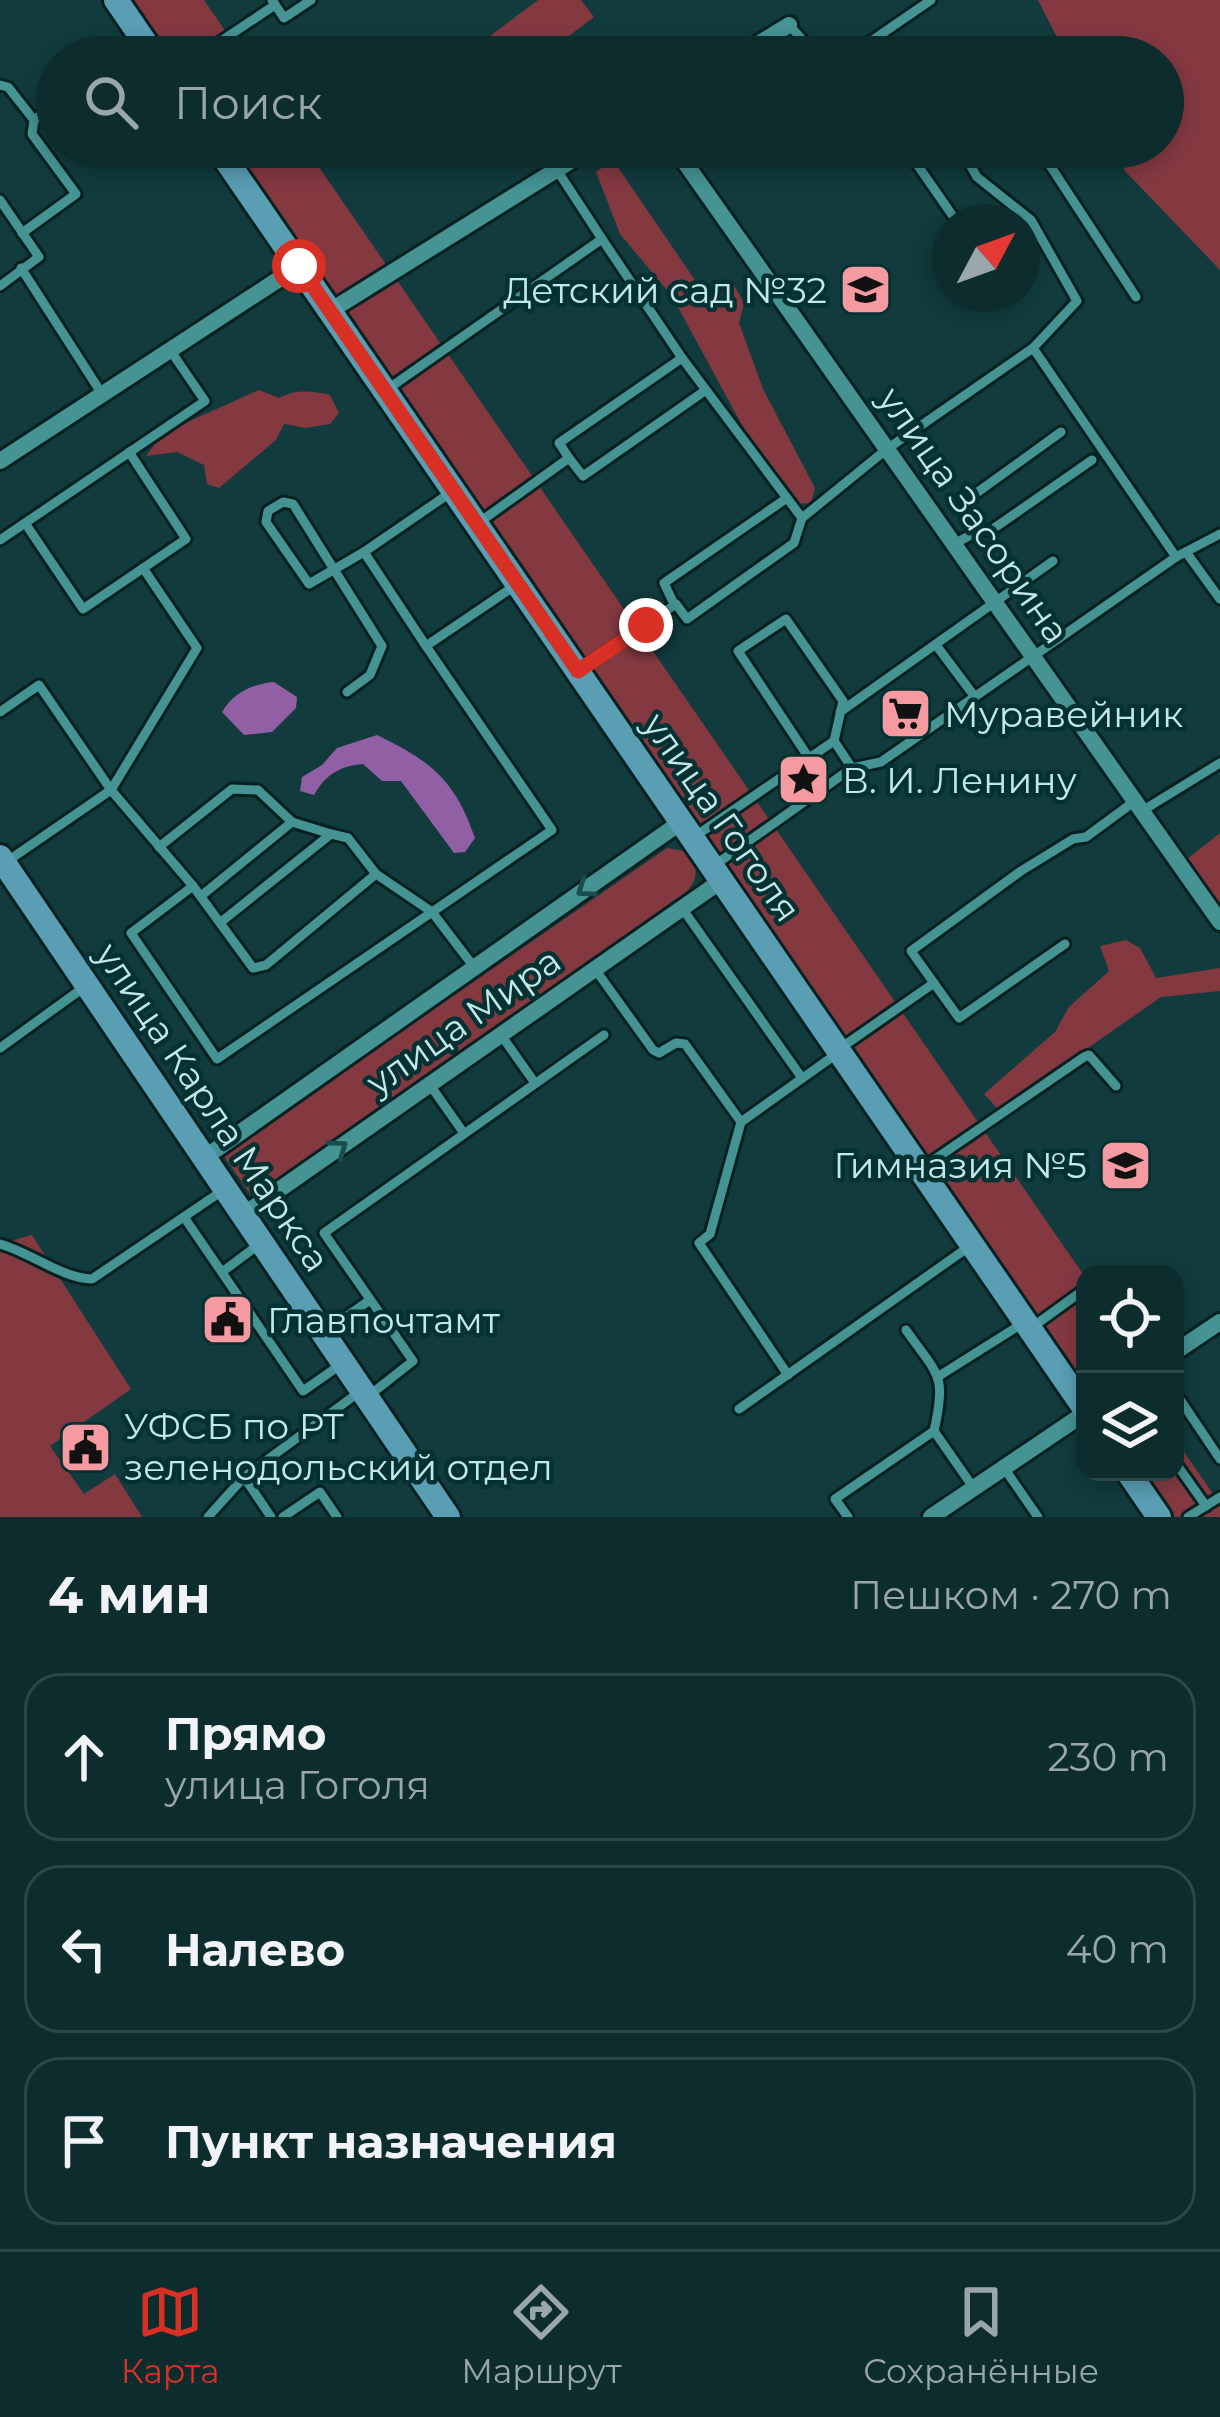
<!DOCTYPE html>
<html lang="ru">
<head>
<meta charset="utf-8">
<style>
  :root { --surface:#0d2c2d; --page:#163435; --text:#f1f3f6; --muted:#9aa7aa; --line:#2d4849; --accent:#d93025 }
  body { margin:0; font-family:Montserrat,sans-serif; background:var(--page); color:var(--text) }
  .controls { position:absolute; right:36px; bottom:36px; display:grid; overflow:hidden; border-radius:24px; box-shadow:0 6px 18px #0003 }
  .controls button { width:108px; height:108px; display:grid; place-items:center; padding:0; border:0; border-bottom:3px solid var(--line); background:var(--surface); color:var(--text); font:60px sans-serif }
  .compass { position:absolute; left:932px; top:204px; width:108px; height:108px; border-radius:50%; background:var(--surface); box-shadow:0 6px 18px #0003; rotate:49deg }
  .stop { position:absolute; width:36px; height:36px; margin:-27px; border:9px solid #d93025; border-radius:50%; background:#fff }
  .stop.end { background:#d93025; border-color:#fff; box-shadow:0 3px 12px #0008 }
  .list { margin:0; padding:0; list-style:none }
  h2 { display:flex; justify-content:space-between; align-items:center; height:156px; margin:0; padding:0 48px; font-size:51px }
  h2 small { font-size:39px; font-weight:400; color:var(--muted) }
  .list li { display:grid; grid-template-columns:78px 1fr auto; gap:36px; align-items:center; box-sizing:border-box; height:168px; margin:0 24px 24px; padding:0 24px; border:3px solid var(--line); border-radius:36px }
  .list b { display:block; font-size:45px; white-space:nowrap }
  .list p { margin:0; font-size:39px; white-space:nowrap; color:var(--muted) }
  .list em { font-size:39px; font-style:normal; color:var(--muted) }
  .icon { flex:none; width:66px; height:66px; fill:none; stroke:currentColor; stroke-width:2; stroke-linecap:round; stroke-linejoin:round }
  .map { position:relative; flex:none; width:1220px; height:1517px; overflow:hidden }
  .search { position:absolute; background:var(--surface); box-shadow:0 6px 18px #0003; left:36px; right:36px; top:36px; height:132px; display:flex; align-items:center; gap:30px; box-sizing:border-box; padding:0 42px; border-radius:66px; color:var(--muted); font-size:45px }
  .sheet { height:732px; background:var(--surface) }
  nav { display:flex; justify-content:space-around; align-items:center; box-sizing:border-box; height:168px; border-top:3px solid var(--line); background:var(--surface); font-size:33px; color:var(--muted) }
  nav a { display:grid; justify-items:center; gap:6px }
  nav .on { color:var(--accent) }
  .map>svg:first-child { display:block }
  .green { fill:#843941 }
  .water { fill:#905fa4 }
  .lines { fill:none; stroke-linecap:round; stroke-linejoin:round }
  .lane-casing { stroke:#072020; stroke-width:15 }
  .street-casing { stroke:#072020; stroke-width:22 }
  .secondary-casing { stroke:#072020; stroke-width:30 }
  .lane { stroke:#459393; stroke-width:9 }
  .street { stroke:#459393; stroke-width:16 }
  .secondary { stroke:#599eb3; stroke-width:24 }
  .oneway { stroke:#184e4e }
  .route { stroke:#d93025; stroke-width:15 }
  .labels { text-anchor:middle; stroke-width:9; stroke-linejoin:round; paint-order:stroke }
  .poi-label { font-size:36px; fill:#c3e8e7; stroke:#043131; text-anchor:start }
  .street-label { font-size:36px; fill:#c3e8e7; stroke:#043131 }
</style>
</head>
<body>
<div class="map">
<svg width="1220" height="1517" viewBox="0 0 1220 1517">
  <rect width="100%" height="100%" fill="#113b3c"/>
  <!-- green -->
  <g class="green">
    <path d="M129,0H204L243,57H168Z"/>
    <path d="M538,0H581L594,17L541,57H505L490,36Z"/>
    <path d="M1038,0H1220V270L1125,171L1113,147H1163V57H1067Z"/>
    <path d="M230,147H305L1085,1277V1387Z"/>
    <path d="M613,160L697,283L715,289L731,280L744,303L739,323L763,389L815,488L811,503L797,504L744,429L672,296L620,234L596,172Z"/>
    <path d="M259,390L279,398C296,389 312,391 330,395L339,413L330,424L306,428L284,424L276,440L219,488L207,484L204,465L177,452L146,456L155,444L183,424Z"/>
    <path d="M1220,833V907L1187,859Z"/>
    <path d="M667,848L685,851C699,864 699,879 686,892L253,1198L223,1155Z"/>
    <path d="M1126,940L1140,948L1156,978L1220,968V991L1161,997L999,1110L984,1094L1055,1032L1069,1007L1109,971L1100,946Z"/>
    <path d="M32,1235L131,1389L50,1446L84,1494L115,1474L142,1517H0V1244Z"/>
    <path d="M1175,1439L1220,1504V1517H1175L1144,1472H1175Z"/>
  </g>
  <!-- water -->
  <g class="water">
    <path d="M274,682L297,697L296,708L272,732L244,735L222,712C233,693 252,684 274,682Z"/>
    <path d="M377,735C431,761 455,780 475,838L465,852L454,853L401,781H382L363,764C340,766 326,774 314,795L300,791L302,777L322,765L337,748Z"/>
  </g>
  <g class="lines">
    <defs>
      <g id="lane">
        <path d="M272,0L284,18L311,0"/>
        <path d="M790,26L818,57"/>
        <path d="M125,57L146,43"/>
        <path d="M197,57L275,5"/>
        <path d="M848,57L931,0"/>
        <path d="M0,85L8,87L34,120L57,104"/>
        <path d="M931,147L914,160L957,222"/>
        <path d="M960,147L977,177L1031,220L1077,301L1033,348"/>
        <path d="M1038,147L1136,297"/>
        <path d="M688,168L718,147"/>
        <path d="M0,200L39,257L0,286"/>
        <path d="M22,233L76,194L32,134L34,120"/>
        <path d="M602,239L682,358L802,518"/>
        <path d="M21,268L102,394"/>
        <path d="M385,391L602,239L557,170"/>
        <path d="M569,458L559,443L682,358"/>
        <path d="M481,521L569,458L583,476L706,390"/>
        <path d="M25,523L83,609L186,539L129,452"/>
        <path d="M980,530L964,502L1061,432"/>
        <path d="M0,540L205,401L170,350"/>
        <path d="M954,544L980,530L990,531L1092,460"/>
        <path d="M1186,552L1220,599"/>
        <path d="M672,600L664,583L787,498"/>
        <path d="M936,645L975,697"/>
        <path d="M426,646L364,552L450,493"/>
        <path d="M578,671L676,604L687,619L794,543L802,518L887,449L1033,348L1176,557"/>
        <path d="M347,692L370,675L382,646L293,504L283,502L268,511L266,522L309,584L364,552"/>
        <path d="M0,712L39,685L111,790L193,886L131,933L217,1059L552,830L426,646L513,587"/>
        <path d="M840,712L1053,561"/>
        <path d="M809,758L738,651L786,619L843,701L834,741"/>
        <path d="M1142,811L1220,763"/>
        <path d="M331,834L348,838L376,874"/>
        <path d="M697,835L834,741L852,768"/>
        <path d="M159,847L232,789L258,790L292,822"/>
        <path d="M9,860L111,790L197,648L143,568"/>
        <path d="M712,867L852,768L881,762L1176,557L1220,534"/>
        <path d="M193,886L253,968L266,965L376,874L432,912L474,967"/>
        <path d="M201,896L292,822L331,834L221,922"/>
        <path d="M682,908L802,1078"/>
        <path d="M1065,944L959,1018L911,951L1021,871L1073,839L1086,837L1135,801"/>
        <path d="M595,969L653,1050L659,1053L676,1043L685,1044L741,1122L835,1055"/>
        <path d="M501,1035L535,1083"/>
        <path d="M842,1047L934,983"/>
        <path d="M0,1048L83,988"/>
        <path d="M430,1085L463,1132"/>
        <path d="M741,1122L710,1234L699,1243L788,1375"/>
        <path d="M925,1166L1084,1057L1089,1055L1116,1086"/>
        <path d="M184,1217L303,1391L343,1363"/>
        <path d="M0,1244C30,1252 61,1278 92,1279L225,1189"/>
        <path d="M222,1272L261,1243"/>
        <path d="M1031,1328L1085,1289"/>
        <path d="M327,1330L370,1300"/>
        <path d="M906,1330C938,1376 947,1373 934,1431"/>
        <path d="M939,1376L1020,1325"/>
        <path d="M1175,1392L1220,1459"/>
        <path d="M371,1394L413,1361L324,1233L604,1035"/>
        <path d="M739,1409L970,1246"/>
        <path d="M1175,1462L1206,1506"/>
        <path d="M1004,1468L1038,1517"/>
        <path d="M244,1477L271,1517"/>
        <path d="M208,1517L244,1477L362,1390"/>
        <path d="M283,1517L320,1492L337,1517"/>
        <path d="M848,1517L835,1499L934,1431L973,1487"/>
        <path d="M1188,1517L1220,1497"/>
      </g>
      <g id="street">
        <path d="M737,57L789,25"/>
        <path d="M674,147L1220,922"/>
        <path d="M330,311L593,147"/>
        <path d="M0,461L299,266"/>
        <path d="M204,1158L681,822"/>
        <path d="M243,1215L721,881"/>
        <path d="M1175,1352L1220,1322"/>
        <path d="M931,1517L1085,1413"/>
      </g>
      <g id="secondary">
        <path d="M116,0L155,57"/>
        <path d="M217,147L1085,1409"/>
        <path d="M0,857L448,1517"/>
        <path d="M1128,1472L1159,1517"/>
      </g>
    </defs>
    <!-- lane casing -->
    <use href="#lane" class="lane-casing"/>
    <!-- street casing -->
    <use href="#street" class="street-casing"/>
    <!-- secondary casing -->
    <use href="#secondary" class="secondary-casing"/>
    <!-- lane -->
    <use href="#lane" class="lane"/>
    <!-- street -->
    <use href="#street" class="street"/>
    <!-- secondary -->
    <use href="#secondary" class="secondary"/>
  </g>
  <!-- one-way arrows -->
  <defs><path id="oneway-chevron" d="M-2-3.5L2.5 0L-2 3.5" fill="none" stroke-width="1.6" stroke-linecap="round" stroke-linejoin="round" transform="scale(3)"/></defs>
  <g class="oneway">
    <use href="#oneway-chevron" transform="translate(585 889) rotate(145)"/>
    <use href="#oneway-chevron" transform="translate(339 1148) rotate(-35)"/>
  </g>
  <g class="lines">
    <!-- route -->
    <path class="route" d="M299,266L578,671L646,625"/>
  </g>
  <!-- icons -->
  <defs>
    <symbol id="school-square" viewBox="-11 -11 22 22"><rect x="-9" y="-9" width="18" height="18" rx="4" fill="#f49aa0" stroke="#043131"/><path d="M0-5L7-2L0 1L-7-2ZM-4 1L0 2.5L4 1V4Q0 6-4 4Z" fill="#111"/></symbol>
    <symbol id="supermarket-square" viewBox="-11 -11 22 22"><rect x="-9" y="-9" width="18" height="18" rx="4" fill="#f49aa0" stroke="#043131"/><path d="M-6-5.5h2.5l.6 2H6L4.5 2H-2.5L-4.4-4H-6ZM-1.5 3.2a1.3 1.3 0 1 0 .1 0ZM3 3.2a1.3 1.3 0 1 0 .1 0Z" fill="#111"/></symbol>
    <symbol id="sight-square" viewBox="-11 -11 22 22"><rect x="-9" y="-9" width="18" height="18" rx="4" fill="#f49aa0" stroke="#043131"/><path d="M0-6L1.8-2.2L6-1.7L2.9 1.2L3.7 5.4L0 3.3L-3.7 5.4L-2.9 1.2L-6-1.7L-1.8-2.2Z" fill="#111"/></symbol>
    <symbol id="civic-square" viewBox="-11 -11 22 22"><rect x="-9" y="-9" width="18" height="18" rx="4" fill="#f49aa0" stroke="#043131"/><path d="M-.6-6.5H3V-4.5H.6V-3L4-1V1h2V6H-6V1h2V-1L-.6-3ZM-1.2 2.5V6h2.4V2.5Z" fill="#111"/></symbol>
  </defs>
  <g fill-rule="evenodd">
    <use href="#school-square" x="836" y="260" width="59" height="59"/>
    <use href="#supermarket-square" x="876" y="684" width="59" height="59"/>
    <use href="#sight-square" x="774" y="750" width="59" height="59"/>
    <use href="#school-square" x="1096" y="1136" width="59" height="59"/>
    <use href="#civic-square" x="198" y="1290" width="59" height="59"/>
    <use href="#civic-square" x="56" y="1418" width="59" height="59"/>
  </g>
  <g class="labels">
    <!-- poi labels -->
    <g class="poi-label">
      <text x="827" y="303" text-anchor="end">Детский сад №32</text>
      <text x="944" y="727">Муравейник</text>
      <text x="842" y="793">В. И. Ленину</text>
      <text x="1087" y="1178" text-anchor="end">Гимназия №5</text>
      <text x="267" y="1333">Главпочтамт</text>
      <text x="124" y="1439">УФСБ по РТ<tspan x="124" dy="41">зеленодольский отдел</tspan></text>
    </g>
    <!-- street labels -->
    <g class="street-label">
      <text transform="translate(974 515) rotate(55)" y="13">улица Засорина</text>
      <text transform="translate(722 817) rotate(55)" y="13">улица Гоголя</text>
      <text transform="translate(463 1021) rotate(-35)" y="13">улица Мира</text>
      <text transform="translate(213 1107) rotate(56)" y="13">улица Карла Маркса</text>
    </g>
  </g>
</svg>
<div class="controls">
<button><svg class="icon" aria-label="locate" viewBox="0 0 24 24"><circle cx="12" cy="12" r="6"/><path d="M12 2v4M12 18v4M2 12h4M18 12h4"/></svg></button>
<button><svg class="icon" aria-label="layers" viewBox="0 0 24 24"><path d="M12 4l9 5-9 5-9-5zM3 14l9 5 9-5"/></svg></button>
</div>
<svg class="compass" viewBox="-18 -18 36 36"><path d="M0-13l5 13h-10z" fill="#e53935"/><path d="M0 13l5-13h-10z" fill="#9aa7aa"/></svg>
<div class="stop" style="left:299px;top:266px"></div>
<div class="stop end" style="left:646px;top:625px"></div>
<div class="search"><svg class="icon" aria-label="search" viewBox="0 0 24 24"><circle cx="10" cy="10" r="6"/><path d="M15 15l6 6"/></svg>Поиск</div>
</div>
<section class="sheet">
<h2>4 мин<small>Пешком · 270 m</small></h2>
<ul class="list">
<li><svg class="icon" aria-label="ahead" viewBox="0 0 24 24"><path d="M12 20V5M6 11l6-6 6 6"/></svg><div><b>Прямо</b><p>улица Гоголя</p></div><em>230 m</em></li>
<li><svg class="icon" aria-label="left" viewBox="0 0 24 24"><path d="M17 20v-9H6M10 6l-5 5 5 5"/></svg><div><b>Налево</b></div><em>40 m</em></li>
<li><svg class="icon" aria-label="arrive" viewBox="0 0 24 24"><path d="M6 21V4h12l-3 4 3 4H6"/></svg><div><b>Пункт назначения</b></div></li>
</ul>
</section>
<nav>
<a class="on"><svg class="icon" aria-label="map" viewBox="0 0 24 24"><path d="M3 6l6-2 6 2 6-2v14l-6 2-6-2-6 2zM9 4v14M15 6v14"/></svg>Карта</a>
<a><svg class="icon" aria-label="directions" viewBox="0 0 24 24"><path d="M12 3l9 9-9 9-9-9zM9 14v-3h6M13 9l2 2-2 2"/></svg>Маршрут</a>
<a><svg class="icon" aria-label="saved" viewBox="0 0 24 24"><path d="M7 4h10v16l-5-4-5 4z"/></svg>Сохранённые</a>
</nav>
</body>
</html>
